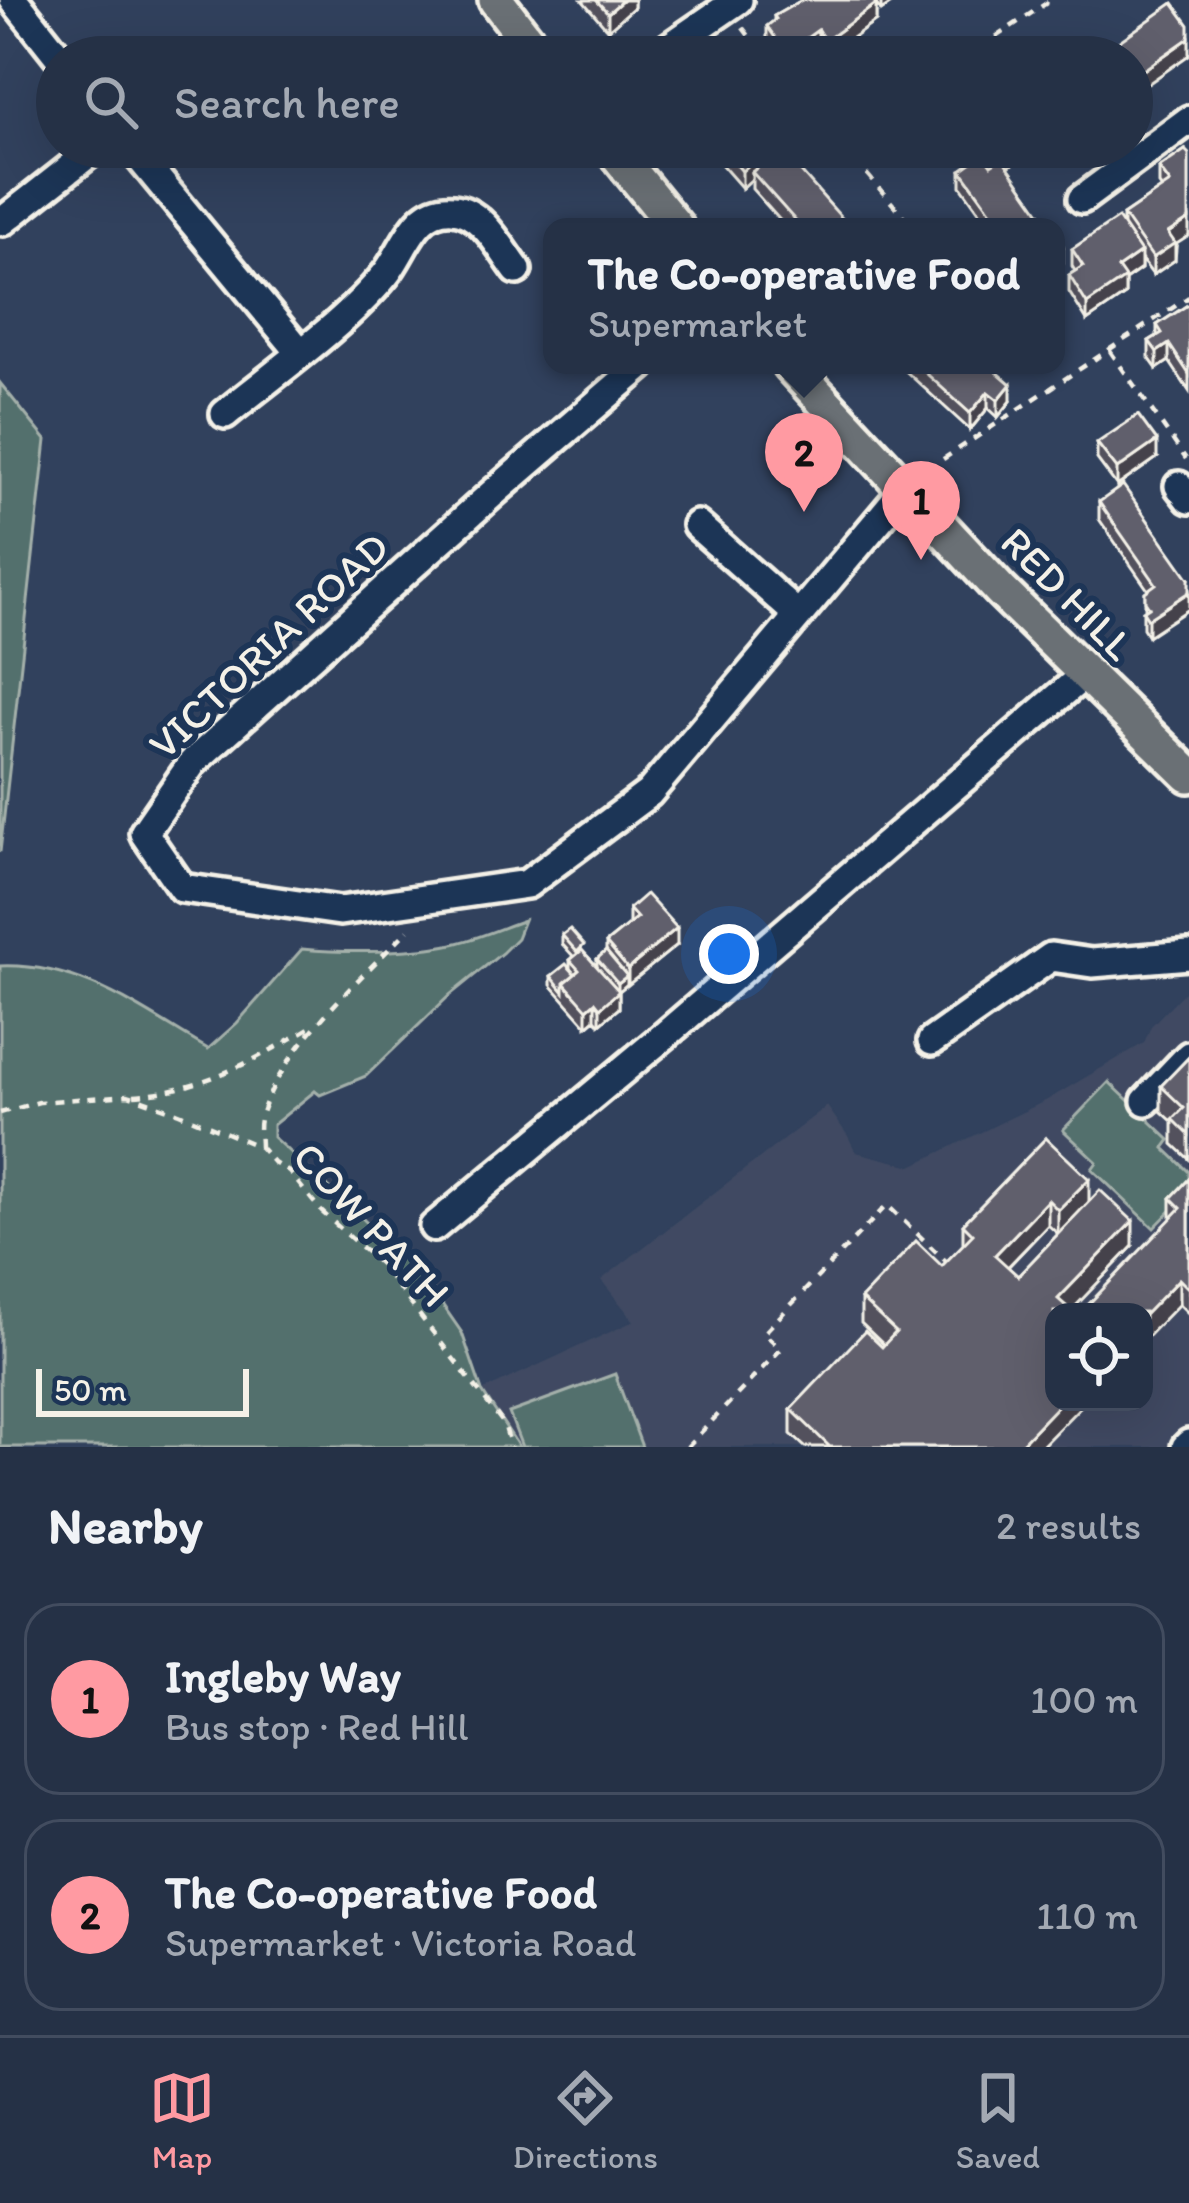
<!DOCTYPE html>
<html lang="en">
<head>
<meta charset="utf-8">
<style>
  :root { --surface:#253146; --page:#313d51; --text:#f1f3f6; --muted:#a3a9b3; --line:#424c5f; --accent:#ff9aa2 }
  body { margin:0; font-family:Itim,sans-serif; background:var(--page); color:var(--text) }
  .controls { position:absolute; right:36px; bottom:36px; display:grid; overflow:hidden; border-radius:24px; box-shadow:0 12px 48px #0002 }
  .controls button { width:108px; height:108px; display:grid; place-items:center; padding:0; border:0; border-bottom:3px solid var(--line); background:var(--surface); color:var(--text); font:60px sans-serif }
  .scale { position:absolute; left:36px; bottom:30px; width:213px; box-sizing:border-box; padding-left:12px; border:6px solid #f4f1e8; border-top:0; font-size:33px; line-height:42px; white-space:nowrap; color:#f4f1e8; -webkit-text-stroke:9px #1d3557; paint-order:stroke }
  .you { position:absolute; left:729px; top:954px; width:42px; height:42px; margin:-30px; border:9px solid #fff; border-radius:50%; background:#1a73e8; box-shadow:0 0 0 18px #1a73e833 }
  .badge { display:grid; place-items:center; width:78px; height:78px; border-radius:50%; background:var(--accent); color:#111; font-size:39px; font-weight:700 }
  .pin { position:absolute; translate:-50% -99px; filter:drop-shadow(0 3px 6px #0008) }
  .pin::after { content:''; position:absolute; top:63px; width:42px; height:36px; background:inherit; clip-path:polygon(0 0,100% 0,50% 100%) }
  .popup { position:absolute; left:543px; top:218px; width:522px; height:156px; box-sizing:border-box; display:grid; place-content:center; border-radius:24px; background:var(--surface); filter:drop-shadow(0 3px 9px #0005); font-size:39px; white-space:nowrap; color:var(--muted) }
  .popup b { font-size:45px; color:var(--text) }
  .popup::after { content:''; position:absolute; left:50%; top:100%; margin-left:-24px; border:24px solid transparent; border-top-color:var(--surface) }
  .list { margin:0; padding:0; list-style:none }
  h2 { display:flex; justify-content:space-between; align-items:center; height:156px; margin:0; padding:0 48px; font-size:51px }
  h2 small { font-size:39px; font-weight:400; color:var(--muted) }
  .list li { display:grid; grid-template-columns:78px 1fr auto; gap:36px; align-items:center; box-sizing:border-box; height:192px; margin:0 24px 24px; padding:0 24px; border:3px solid var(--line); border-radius:36px }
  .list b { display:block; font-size:45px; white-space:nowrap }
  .list p { margin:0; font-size:39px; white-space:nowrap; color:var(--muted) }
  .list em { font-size:39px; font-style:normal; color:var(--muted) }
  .icon { flex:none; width:66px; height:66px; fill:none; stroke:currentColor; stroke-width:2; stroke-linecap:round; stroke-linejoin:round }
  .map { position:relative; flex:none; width:1189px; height:1447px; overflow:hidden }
  .search { position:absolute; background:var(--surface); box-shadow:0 12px 48px #0002; left:36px; right:36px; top:36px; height:132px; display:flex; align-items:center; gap:30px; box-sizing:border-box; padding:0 42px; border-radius:66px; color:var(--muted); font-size:45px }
  .sheet { height:588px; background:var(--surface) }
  nav { display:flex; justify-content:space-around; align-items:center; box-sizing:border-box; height:168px; border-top:3px solid var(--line); background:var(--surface); font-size:33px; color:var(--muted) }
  nav a { display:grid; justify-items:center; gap:6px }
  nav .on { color:var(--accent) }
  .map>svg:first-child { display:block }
  .built { fill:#3f4a62; fill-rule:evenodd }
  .green { fill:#536f6d; stroke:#a4b0aa; stroke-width:3 }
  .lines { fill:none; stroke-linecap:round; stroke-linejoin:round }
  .minor-casing { stroke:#f4f1e8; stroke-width:36 }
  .major-casing { stroke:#f4f1e8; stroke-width:42 }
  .path { stroke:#f4f1e8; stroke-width:4.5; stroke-dasharray:9 9; stroke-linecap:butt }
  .minor { stroke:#1d3557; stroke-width:27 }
  .major { stroke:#6a7074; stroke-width:33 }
  .wall { fill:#53515d; stroke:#f4f1e8; stroke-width:3; fill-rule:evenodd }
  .shaded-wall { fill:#44424c; stroke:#f4f1e8; stroke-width:3 }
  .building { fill:#615e6c; stroke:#f4f1e8; stroke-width:3 }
  .labels { text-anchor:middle; stroke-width:12; stroke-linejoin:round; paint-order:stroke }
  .street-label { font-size:42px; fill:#f4f1e8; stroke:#1d3557 }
</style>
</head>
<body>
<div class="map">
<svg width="1189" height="1447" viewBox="0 0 1189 1447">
  <rect width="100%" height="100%" fill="#31415d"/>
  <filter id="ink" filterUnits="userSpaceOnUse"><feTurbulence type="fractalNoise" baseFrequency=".00833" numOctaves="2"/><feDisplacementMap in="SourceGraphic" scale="24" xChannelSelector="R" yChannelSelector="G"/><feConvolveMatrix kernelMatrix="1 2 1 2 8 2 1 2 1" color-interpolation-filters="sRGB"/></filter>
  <g filter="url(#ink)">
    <!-- built -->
    <path class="built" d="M1189,987V1447H501L482,1391L634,1321L601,1280L827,1106L848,1136L856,1152L912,1166L1047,1100L1144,1043L1151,1026ZM1054,1312H1144V1402H1054Z"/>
    <!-- green -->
    <g class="green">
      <path d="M0,383L46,440L0,852Z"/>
      <path d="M524,920L517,938L502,953L450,995L366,1076L320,1095L315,1091L273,1125V1137L359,1215L426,1281L462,1333L482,1391L519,1447H0V966C81,963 141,1010 208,1049L237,1023L302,949C343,953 413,953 453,944C477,939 501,928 524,920Z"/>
      <path d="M1109,1082L1170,1140L1164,1148L1189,1172V1192L1154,1228L1092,1169L1097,1162L1063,1130Z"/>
      <path d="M615,1374L642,1447H522L509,1413Z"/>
    </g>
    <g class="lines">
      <defs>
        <g id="minor">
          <path d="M14,0L59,57"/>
          <path d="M655,57L738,0"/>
          <path d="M131,147L300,352"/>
          <path d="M1082,199L1189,120"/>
          <path d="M3,221L97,147"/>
          <path d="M642,365L492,494L193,762L144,833L182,888L340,911L527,884L649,793L905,489"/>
          <path d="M225,414C275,373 344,325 385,275C405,251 414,206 453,209C482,211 501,249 517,270"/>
          <path d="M1179,486L1189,499"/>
          <path d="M697,525L798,615"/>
          <path d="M932,1041L1051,957L1092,963L1189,955"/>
          <path d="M1146,1101L1189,1056"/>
          <path d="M434,1227L664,1036L1085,674"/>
          <path d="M1186,1447L1189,1444"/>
        </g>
        <g id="major">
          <path d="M496,0L540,57"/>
          <path d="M611,147L676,227"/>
          <path d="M790,365L1001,591L1189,775"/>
        </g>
      </defs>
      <!-- minor casing -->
      <use href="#minor" class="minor-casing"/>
      <!-- major casing -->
      <use href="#major" class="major-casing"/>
      <!-- path -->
      <g class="path">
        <path d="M743,28L765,57"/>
        <path d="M966,57L1051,0"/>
        <path d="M843,147L913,227"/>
        <path d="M1110,351L1186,459"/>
        <path d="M928,469L1189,297"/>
        <path d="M134,1095C202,1090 254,1061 311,1027"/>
        <path d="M0,1113L39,1102L128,1095L179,1113L260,1147L274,1163L289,1172L322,1212L380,1264L504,1424L511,1447"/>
        <path d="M260,1147C260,1137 258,1128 260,1119C280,1050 359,980 408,930"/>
        <path d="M687,1447L781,1349L764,1333L887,1205L948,1263"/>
      </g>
      <!-- minor -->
      <use href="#minor" class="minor"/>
      <!-- major -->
      <use href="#major" class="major"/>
    </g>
    <!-- wall -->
    <g class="wall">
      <path d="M582,0H634V7L608,30Z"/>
      <path d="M802,0H897L881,11L876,4V21L827,57L818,47L815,49V57H777L767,43V26L774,21V16Z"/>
      <path d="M706,147H769V157L848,227H786L752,189V179L742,188Z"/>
      <path d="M988,147H1037L1008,167L1050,227H990L961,186V170L991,165L998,161Z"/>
      <path d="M1185,150L1175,260L1153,275L1141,259V269L1125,280V295L1087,321L1069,292V275L1075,271L1072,266V249L1123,224V215L1162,189L1159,185V168Z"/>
      <path d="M1189,304V391L1169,361L1157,369L1149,358V341L1157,336V325Z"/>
      <path d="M899,365H970L1011,401L998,417L988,408L970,430Z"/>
      <path d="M1097,443L1157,458L1117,486L1097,459Z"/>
      <path d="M1099,502L1189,579L1148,636L1143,628V611L1145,610V592L1148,590L1099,519Z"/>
      <path d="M629,909L677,945L619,991V1008L600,1024L595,1019L587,1026L551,985V976L570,969V960L574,957L562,944V935L584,953L597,966V959L606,951V943L629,925Z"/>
      <path d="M1189,1057V1159L1173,1144V1122L1161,1111V1086Z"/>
      <path d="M1046,1138L1089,1202L1133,1246L1071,1310L1041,1447H805L791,1434V1409L884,1345L861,1323V1299L942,1266L963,1245V1224ZM1048,1225L1058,1234L1018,1276L1008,1267Z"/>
      <path d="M1189,1179V1314L1179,1304L1171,1218V1198Z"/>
    </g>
    <!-- shaded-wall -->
    <g class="shaded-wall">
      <path d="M623,0H634V7L608,30V13Z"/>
      <path d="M881,0H897L881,11Z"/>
      <path d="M876,4V21L825,57V41Z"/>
      <path d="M818,30V47L815,49V57H801L808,37Z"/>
      <path d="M1189,38V55L1132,95V78Z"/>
      <path d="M769,147V164L752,172V179L742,188V171Z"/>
      <path d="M1012,147H1037L1004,170V153Z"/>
      <path d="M1189,219V236L1175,245V260L1153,275V258L1168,233Z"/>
      <path d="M1063,247V263L1056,268V251Z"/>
      <path d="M1141,252V269L1125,280V295L1087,321V304L1118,268Z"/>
      <path d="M1169,344V361L1157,369V352Z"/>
      <path d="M1011,384V401L998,417V400Z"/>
      <path d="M988,392V408L970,430V413Z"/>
      <path d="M1157,441V458L1117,486V469Z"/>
      <path d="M1189,592V609L1148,636V619Z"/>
      <path d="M677,928V945L628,985V969Z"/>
      <path d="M627,976V984L618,992V983Z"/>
      <path d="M619,991V1008L600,1024V1008Z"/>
      <path d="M595,1002V1019L587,1026V1009Z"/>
      <path d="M1089,1179V1203L1058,1235V1210Z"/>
      <path d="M1048,1200V1225L995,1280V1255Z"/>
      <path d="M1133,1221V1246L1070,1312L1058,1299Z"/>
      <path d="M1179,1279V1304L1144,1340V1315Z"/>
      <path d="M1061,1402H1085L1041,1447H1018Z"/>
    </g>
    <!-- building -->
    <g class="building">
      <path d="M596,0H623L608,13Z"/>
      <path d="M802,0H873L876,4L825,41L818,30L808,37L815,47L801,57H789L767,26L776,19L774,16Z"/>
      <path d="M1173,3L1189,25V38L1132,78V57H1097Z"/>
      <path d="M721,147H769L742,171Z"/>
      <path d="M780,148L848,225L845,227H801L752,172Z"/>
      <path d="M1185,150L1189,154V219L1168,233L1175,243L1153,258L1123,215L1170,183L1159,168Z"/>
      <path d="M983,154L991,165L1002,158L1050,227H1002L961,170Z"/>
      <path d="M1118,218L1141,252L1118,268L1125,278L1087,304L1069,275L1083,266L1072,249Z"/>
      <path d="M1056,236L1063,247L1056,251Z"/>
      <path d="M1189,304V374L1169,344L1157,352L1149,341L1162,333L1157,325Z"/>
      <path d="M917,365H970L974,369L978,365H981L986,369L989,365L1011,384L998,400L988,392L970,413Z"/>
      <path d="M1138,415L1157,441L1117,469L1097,443Z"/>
      <path d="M1123,485L1189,579V592L1148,619L1143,611L1149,607L1145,601V592L1156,584L1099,502Z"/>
      <path d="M646,894L677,928L628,969L606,943L637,918L629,909Z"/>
      <path d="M570,929L584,945L577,952L562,935Z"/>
      <path d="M582,950L619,991L600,1008L595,1002L587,1009L564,983L579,970L570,960Z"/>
      <path d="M606,951L627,976L618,983L597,959Z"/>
      <path d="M566,964L575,974L564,983V992L551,976Z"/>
      <path d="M1189,1057V1135L1173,1119L1184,1108L1161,1086Z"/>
      <path d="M1046,1138L1089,1179L1058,1210L1048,1200L995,1255L1018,1276L1100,1190L1133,1221L1058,1299L1073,1312H1054V1402H1061L1018,1447H830L791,1409L865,1331L882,1347L896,1332L861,1299L916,1241L942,1266L973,1234L963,1224Z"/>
      <path d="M1189,1179V1289L1179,1279L1144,1315V1312H1081L1181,1208L1171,1198Z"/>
    </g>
  </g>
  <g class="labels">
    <!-- street labels -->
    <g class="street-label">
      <text transform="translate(1068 593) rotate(45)" y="15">RED HILL</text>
      <text transform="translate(268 645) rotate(-43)" y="15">VICTORIA ROAD</text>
      <text transform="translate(372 1224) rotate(47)" y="15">COW PATH</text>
    </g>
  </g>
</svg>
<div class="controls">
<button><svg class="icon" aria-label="locate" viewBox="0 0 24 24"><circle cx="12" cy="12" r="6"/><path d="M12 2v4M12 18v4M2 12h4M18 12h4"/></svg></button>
</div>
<div class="scale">50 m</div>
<div class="you"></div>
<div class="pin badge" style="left:921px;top:560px">1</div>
<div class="pin badge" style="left:804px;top:512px">2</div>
<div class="popup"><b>The Co-operative Food</b>Supermarket</div>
<div class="search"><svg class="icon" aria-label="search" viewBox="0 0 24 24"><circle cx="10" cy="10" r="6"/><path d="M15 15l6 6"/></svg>Search here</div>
</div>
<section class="sheet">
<h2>Nearby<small>2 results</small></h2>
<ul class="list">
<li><span class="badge">1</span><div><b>Ingleby Way</b><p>Bus stop · Red Hill</p></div><em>100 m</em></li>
<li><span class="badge">2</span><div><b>The Co-operative Food</b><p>Supermarket · Victoria Road</p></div><em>110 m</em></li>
</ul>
</section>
<nav>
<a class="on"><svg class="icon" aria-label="map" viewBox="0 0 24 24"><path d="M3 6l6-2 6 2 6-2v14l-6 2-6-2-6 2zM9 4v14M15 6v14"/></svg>Map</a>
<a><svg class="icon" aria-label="directions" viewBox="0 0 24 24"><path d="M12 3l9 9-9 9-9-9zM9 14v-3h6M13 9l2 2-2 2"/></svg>Directions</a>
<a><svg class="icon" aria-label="saved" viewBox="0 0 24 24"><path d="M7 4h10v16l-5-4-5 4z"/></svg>Saved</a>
</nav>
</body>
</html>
